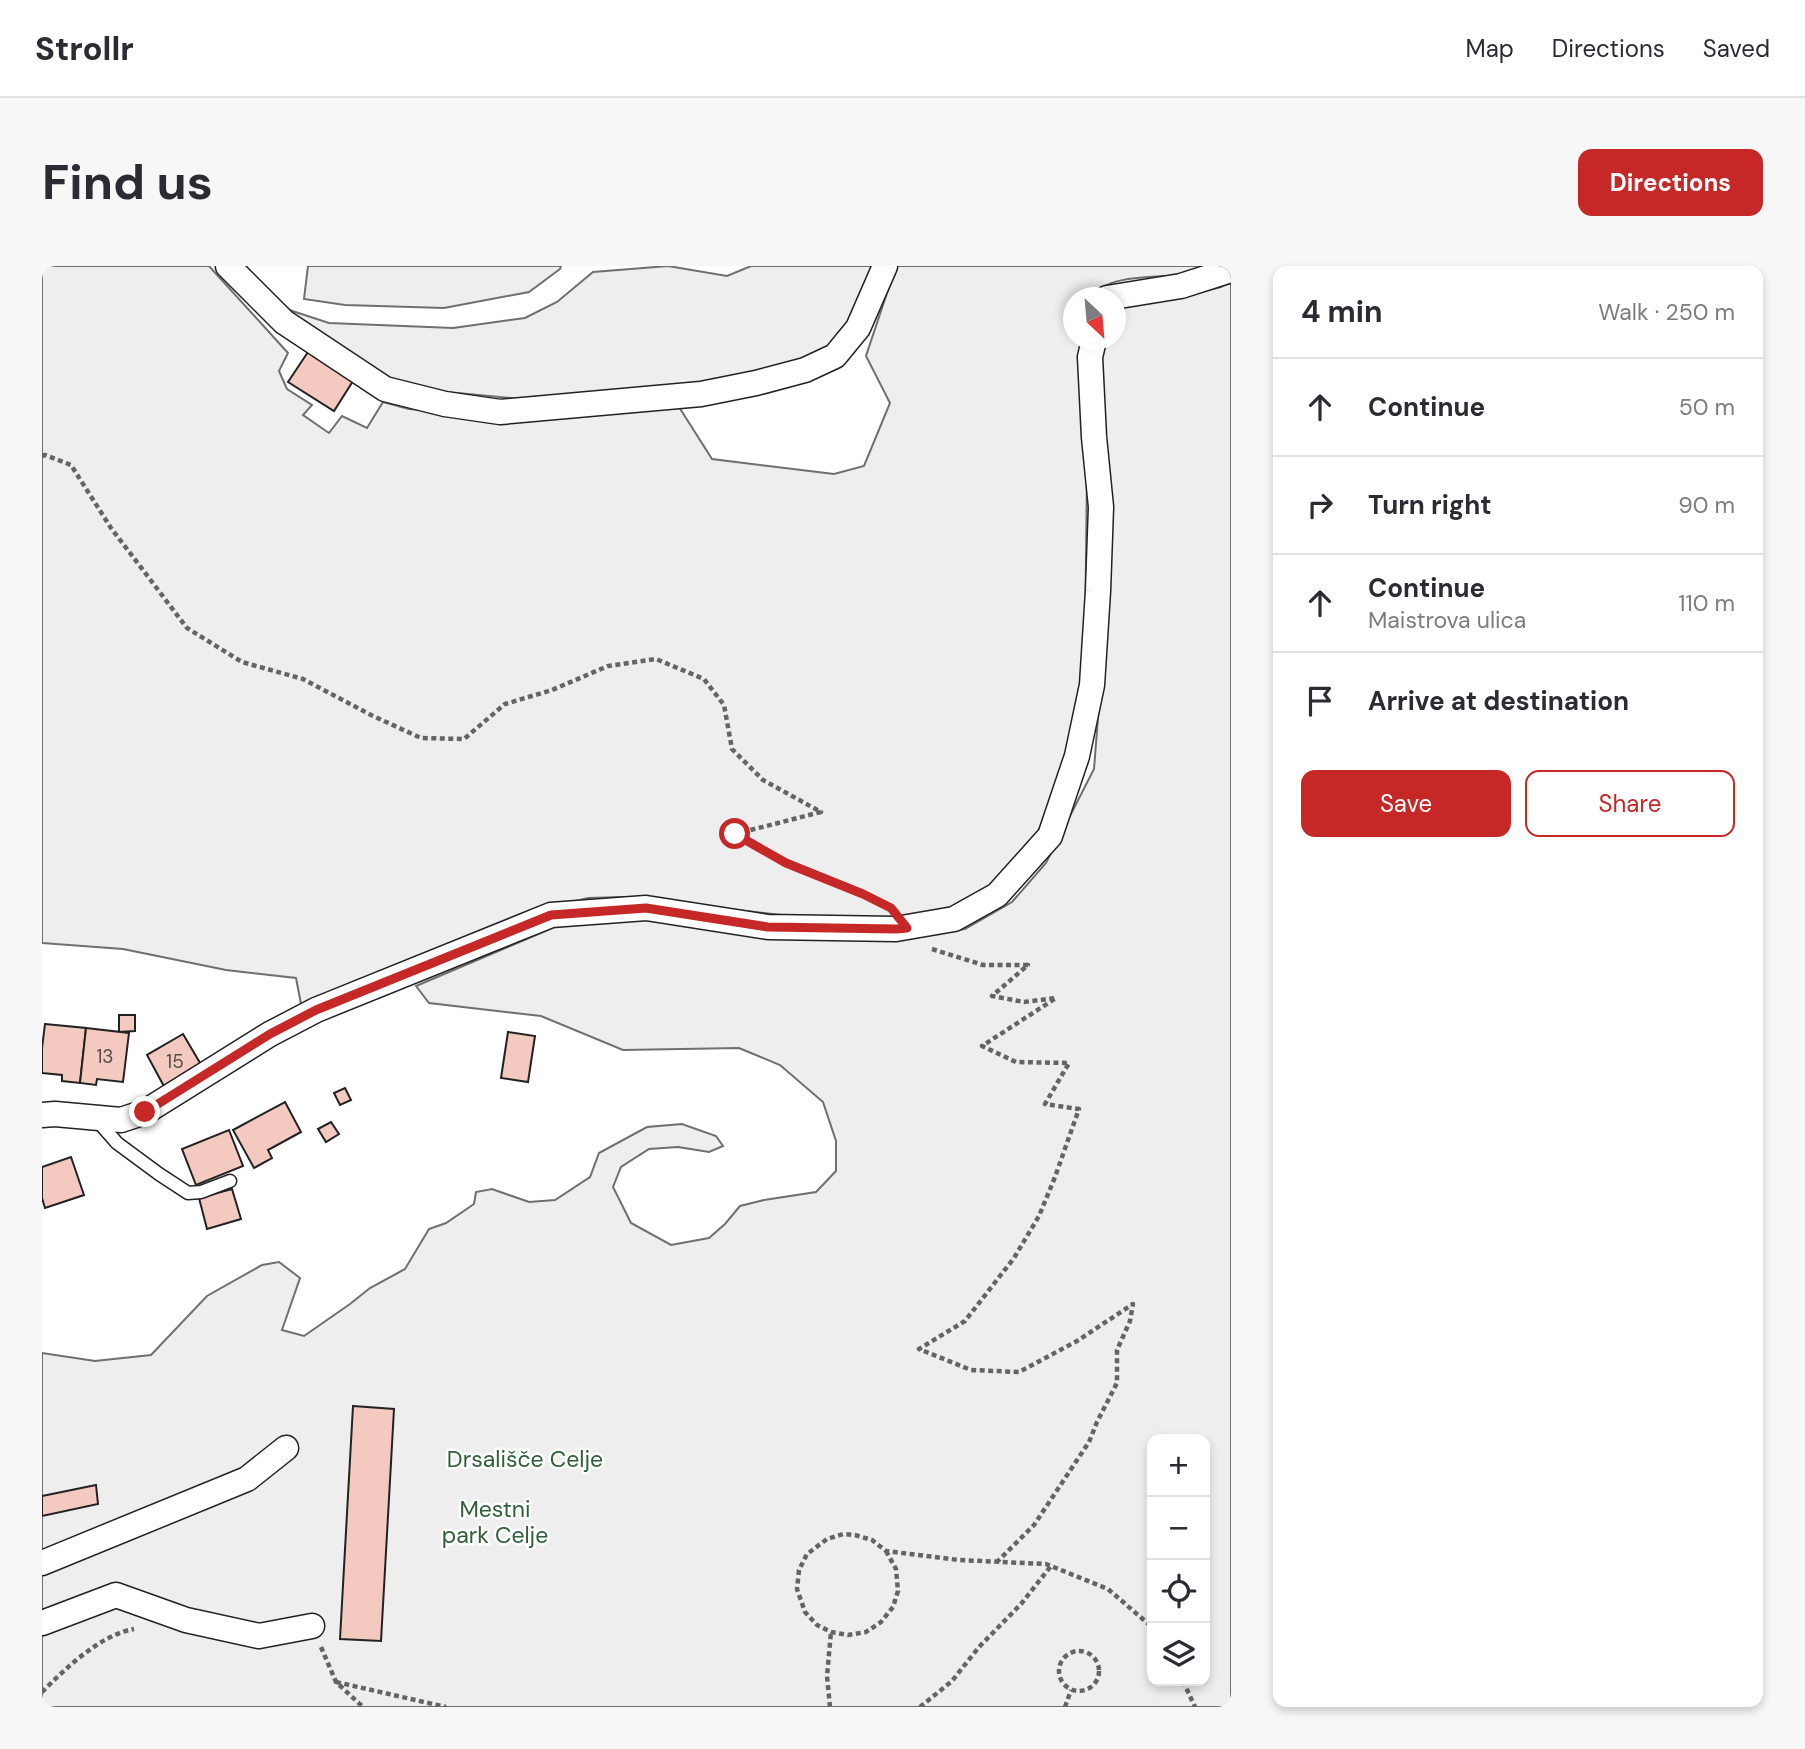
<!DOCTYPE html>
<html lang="en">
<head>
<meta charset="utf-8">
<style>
  :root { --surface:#fff; --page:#f7f7f7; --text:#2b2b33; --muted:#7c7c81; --line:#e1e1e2; --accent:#c62828 }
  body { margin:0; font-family:"DM Sans",sans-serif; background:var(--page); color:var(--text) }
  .controls { position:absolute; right:21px; bottom:21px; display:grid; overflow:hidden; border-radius:14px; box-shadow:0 4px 10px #0003 }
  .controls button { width:63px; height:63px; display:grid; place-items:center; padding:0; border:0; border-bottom:2px solid var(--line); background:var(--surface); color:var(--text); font:35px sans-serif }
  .compass { position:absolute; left:1021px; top:21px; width:63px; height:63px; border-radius:50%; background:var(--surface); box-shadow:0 4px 10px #0003; rotate:154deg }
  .stop { position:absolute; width:21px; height:21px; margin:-16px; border:5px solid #c62828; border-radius:50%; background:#fff }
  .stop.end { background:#c62828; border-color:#fff; box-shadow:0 2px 7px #0008 }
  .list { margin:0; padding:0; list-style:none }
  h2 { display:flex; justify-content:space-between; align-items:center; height:91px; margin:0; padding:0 28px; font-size:30px }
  h2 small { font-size:23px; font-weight:400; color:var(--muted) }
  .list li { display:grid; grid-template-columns:46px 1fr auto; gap:21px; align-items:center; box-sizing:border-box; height:98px; padding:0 28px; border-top:2px solid var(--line) }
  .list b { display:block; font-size:26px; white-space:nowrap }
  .list p { margin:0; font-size:23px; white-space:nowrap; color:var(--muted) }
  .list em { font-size:23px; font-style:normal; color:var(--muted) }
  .actions { display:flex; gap:14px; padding:21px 28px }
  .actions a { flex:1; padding:16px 0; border:2px solid var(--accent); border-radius:14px; text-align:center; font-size:24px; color:var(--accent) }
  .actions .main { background:var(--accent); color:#fff }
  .icon { flex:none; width:38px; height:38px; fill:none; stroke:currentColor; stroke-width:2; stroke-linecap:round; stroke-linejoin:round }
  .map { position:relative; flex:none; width:1189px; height:1441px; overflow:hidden; border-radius:14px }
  header { display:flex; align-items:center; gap:42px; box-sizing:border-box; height:98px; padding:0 35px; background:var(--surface); border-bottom:2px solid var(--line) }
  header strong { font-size:33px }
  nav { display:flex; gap:38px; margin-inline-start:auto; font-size:24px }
  .intro { display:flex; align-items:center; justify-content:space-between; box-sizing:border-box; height:168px; padding:0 42px }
  h1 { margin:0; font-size:49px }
  .button { padding:18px 32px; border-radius:14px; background:var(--accent); color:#fff; font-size:24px; font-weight:700 }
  main { display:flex; gap:42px; padding:0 42px }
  aside { flex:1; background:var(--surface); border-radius:14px; box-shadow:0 4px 10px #0003 }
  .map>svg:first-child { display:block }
  .green { fill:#eee; stroke:#6f6f6f; stroke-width:2; fill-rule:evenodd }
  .building { fill:#f3c9c0; stroke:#222; stroke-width:2 }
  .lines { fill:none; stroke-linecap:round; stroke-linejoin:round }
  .service-casing { stroke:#222; stroke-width:15 }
  .minor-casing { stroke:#222; stroke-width:27 }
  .path { stroke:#646464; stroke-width:4.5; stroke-dasharray:5 3.5; stroke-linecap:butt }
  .service { stroke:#fff; stroke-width:12 }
  .minor { stroke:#fff; stroke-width:24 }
  .route { stroke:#c62828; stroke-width:9 }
  .labels { text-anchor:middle; stroke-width:5; stroke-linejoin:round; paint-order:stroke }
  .number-label { font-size:19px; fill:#564c4a }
  .park-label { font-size:23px; fill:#2f5e38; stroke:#fff }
</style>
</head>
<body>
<header>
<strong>Strollr</strong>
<nav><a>Map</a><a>Directions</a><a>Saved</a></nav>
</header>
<div class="intro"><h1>Find us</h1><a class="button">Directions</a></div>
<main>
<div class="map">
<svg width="1189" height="1441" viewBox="0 0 1189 1441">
  <rect width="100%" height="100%" fill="#fff"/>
  <!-- green -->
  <g class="green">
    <path d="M0,0H167L246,87L237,105L245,123L270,139L261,149L287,167L300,150L325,162L341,136L367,143L481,152L637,141L670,193L792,208L822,200L848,137L824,90L854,0H1176C1164,3 1151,7 1138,9C1111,12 1066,8 1049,31L1031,32V74H1041L1045,207L1043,381L1034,466L1025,503L988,583L962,618L910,645L862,654L758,651L580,631L546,632L507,642L260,743L254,712L184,704L81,683L0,677Z"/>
    <path d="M266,0H519L518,3L487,26L402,42L303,39L262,33Z"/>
    <path d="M626,0L685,10L709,0H836L823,31L782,93L629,123L478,133L364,122L307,98L235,40L287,57L411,62L483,52L515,36L551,6Z"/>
    <path d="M1189,13V1441H0V1087L53,1095L109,1089L165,1030L220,999L237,996L258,1012L240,1064L262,1070L308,1038L328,1022L363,1003L387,963L404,957L432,938L434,926L450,923L487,936L513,934L548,911L557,887L605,861L640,858L674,870L681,880L667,886L636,881L607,883L579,901L571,921L589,957L629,979L667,972L683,958L698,940L722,934L774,926L794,905V875L781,836L738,799L697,782L581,784L499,750L387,737L374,720L527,655L578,648L873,671L923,663L970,636L1004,597L1052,503L1060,400L1059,74H1073L1074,39L1131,32L1179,21ZM1110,1173H1163V1415H1110Z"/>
  </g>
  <!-- building -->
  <g class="building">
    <path d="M266,86L311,115L292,145L246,116Z"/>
    <path d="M77,749H93V765L77,766Z"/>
    <path d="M3,758L44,762L38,817L20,815V809L0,807V782Z"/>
    <path d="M44,762L87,767L81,816L55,813L54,819L38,817Z"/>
    <path d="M466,766L493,770L486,816L459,812Z"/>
    <path d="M141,768L161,802L124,824L105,789Z"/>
    <path d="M303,822L309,834L298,839L292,827Z"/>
    <path d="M243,836L259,866L226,884L230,892L212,902L191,864Z"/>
    <path d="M289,856L297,868L284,876L276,863Z"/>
    <path d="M187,864L201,900L154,919L140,883Z"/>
    <path d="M29,891L42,929L3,942L0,932V901Z"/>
    <path d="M190,923L199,953L165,963L157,932Z"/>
    <path d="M311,1140L352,1143L339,1375L298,1373Z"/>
    <path d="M54,1219L56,1238L0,1250V1230Z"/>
  </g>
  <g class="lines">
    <defs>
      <path id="service" d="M54,853L75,877L117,908L146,927L159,926L188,915"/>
      <g id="minor">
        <path d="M186,0L242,56L343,123L403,138L458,146L659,128L714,117L763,104L793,90L816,62L843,0"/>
        <path d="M1065,32L1139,20L1189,4"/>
        <path d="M0,849L13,848L79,854L103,846L228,768L274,744L509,649L604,642L726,661L854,663L912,653L955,629L1008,570L1035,490L1050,419L1056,325L1059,241L1052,171L1048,91L1052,74"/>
        <path d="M0,1297L205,1213L244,1182"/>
        <path d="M0,1357L74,1329L144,1354L217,1370L270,1360"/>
      </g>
    </defs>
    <!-- service casing -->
    <use href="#service" class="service-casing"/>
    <!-- minor casing -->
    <use href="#minor" class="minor-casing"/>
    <!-- path -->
    <g class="path">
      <path d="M0,190L3,189L29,199L69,262L145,362L200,396L261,413L329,449L379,472L422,473L463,438L510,424L566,400L614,393L662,413L682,439L690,483L721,514L779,546L693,568L745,597L821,628L838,636"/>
      <path d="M890,683L941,699H986L950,730L982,736L1014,732L940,780L974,796L1027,797L1003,838L1037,843L1013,911L997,950L972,992L923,1055L877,1083L929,1104L977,1106L1035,1075L1091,1038L1088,1055L1075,1084V1117L1055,1156L1047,1176L992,1259L956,1295"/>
      <path d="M844,1285L854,1303L856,1325L851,1341L839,1356L824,1366L806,1369L789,1366L775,1359L763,1346L755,1323L757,1304L765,1288L785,1273L801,1268L813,1269L830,1274L844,1285L917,1294L1004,1298L1066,1323L1110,1361"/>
      <path d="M279,1381L294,1416L321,1441"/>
      <circle cx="1037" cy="1405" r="20"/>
      <path d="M1141,1415L1153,1441"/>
      <path d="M294,1416L404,1441"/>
      <path d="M0,1426C24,1402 58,1369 92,1363"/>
      <path d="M788,1441L785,1410L789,1366"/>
      <path d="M878,1441L910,1415L937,1381L979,1338L1009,1300"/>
      <path d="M1023,1441L1029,1424"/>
    </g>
    <!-- service -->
    <use href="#service" class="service"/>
    <!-- minor -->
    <use href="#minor" class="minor"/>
  </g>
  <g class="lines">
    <!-- route -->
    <path class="route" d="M103,846L228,768L274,744L509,649L604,642L726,661L854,663L865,662L849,642L821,628L744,597L693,568"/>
  </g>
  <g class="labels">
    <!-- number labels -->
    <g class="number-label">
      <text x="63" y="797">13</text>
      <text x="133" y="802">15</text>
    </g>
    <!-- park labels -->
    <g class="park-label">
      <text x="483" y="1201">Drsališče Celje</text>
      <text x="453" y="1251">Mestni<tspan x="453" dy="26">park Celje</tspan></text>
    </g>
  </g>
</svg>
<div class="controls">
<button>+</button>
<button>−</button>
<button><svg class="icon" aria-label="locate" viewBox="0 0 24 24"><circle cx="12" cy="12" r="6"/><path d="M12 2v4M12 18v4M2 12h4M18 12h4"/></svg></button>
<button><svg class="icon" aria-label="layers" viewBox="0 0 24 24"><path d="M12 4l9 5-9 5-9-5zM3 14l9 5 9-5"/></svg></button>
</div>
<svg class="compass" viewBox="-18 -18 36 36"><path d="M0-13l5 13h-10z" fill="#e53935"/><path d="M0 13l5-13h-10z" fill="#7c7c81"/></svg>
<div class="stop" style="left:693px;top:568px"></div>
<div class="stop end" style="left:103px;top:846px"></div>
</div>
<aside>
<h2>4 min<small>Walk · 250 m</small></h2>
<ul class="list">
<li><svg class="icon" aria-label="ahead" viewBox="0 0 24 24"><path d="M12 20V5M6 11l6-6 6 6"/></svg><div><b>Continue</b></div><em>50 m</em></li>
<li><svg class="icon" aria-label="right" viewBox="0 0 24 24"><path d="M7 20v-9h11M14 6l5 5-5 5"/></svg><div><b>Turn right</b></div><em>90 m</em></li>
<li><svg class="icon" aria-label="ahead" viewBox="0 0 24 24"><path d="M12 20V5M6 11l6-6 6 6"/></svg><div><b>Continue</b><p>Maistrova ulica</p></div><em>110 m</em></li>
<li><svg class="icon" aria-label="arrive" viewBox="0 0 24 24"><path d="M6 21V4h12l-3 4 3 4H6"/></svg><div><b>Arrive at destination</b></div></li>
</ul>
<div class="actions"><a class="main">Save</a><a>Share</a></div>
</aside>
</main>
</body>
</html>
